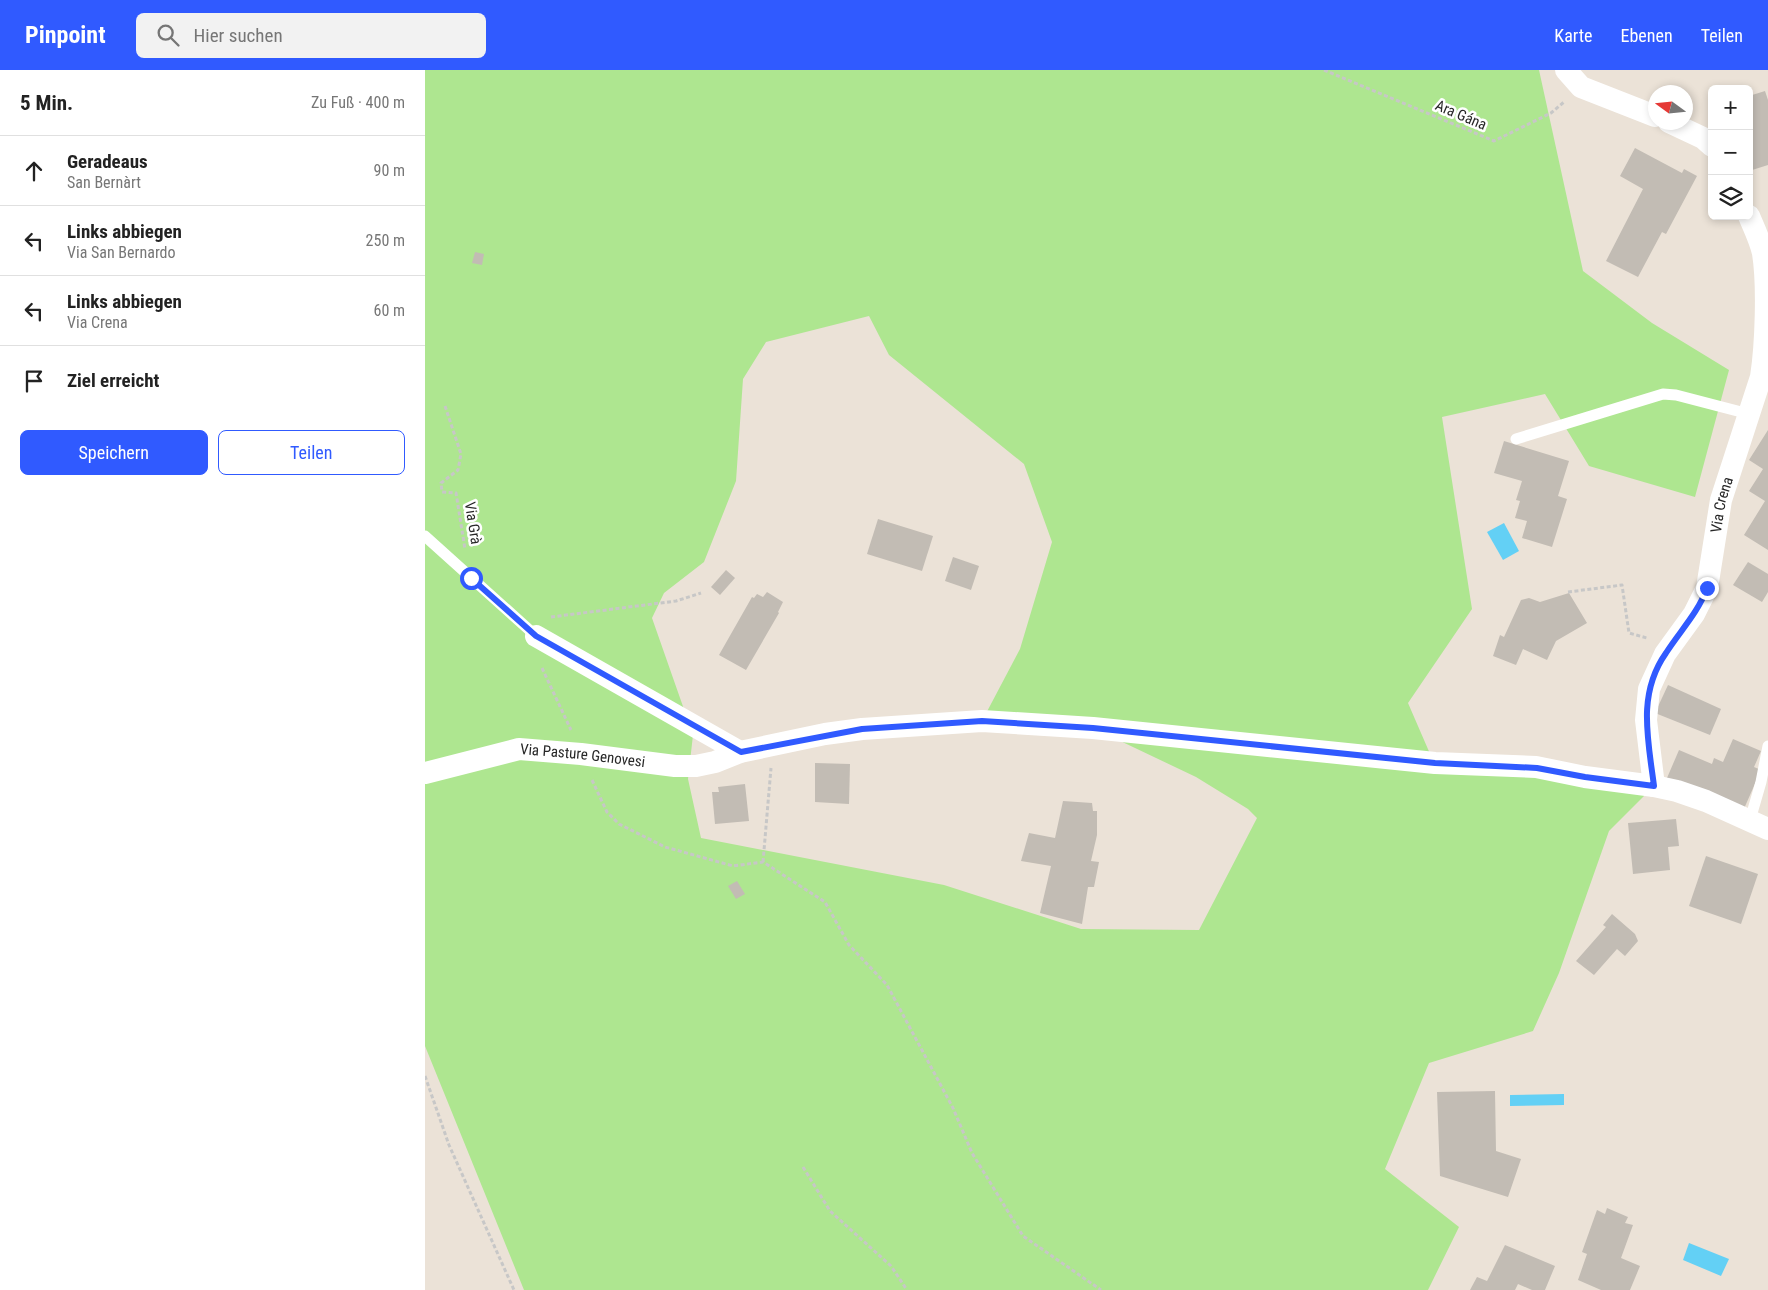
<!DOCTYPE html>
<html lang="de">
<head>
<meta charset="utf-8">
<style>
  :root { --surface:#fff; --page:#f2f2f2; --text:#222; --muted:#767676; --line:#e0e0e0; --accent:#305aff }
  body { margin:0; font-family:"Roboto Condensed",sans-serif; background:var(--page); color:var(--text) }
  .controls { position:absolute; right:15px; top:15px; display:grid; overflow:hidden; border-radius:8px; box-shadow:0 2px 8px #0003 }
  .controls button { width:45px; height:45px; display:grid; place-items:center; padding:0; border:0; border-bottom:1px solid var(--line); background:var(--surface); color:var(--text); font:25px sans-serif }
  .compass { position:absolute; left:1223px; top:15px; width:45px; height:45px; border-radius:50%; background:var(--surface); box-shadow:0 2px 8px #0003; rotate:285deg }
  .stop { position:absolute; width:15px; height:15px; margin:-11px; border:4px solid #305aff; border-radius:50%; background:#fff }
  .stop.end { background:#305aff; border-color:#fff; box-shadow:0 1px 5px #0008 }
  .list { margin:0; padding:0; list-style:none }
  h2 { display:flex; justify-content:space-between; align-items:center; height:65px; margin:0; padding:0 20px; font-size:21px }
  h2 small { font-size:16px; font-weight:400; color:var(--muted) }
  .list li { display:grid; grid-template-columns:32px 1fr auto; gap:15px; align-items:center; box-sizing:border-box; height:70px; padding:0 20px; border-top:1px solid var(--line) }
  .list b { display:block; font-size:19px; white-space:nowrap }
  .list p { margin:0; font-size:16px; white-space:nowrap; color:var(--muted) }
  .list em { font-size:16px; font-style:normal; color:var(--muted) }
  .actions { display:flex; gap:10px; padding:15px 20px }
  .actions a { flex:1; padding:11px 0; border:1px solid var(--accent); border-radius:8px; text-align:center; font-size:18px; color:var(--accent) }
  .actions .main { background:var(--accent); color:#fff }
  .icon { flex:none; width:28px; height:28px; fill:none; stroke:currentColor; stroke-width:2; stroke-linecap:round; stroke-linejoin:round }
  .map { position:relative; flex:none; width:1343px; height:1220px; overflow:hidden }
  header { display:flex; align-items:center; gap:30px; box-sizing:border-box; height:70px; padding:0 25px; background:var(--accent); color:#fff }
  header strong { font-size:24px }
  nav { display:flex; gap:28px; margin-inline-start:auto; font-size:18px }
  .search { width:350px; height:45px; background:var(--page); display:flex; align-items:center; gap:12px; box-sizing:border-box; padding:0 18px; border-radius:8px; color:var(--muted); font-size:19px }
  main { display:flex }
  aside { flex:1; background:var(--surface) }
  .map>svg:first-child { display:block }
  .green { fill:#aee690; fill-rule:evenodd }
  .water { fill:#63d0f5 }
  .building { fill:#c2bcb4 }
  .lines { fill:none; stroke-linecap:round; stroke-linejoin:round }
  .path { stroke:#c7c7c7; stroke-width:3; stroke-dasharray:4 2.5; stroke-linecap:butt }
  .lane { stroke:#fff; stroke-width:11 }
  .street { stroke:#fff; stroke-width:22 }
  .route { stroke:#305aff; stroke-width:6 }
  .labels { text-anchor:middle; stroke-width:5; stroke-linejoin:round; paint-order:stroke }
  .street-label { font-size:15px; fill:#272727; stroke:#fff }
</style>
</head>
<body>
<header>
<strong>Pinpoint</strong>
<div class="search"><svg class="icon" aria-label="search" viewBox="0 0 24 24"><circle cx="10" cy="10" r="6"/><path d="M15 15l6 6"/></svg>Hier suchen</div>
<nav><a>Karte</a><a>Ebenen</a><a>Teilen</a></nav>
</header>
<main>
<aside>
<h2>5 Min.<small>Zu Fuß · 400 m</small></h2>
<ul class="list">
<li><svg class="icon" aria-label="ahead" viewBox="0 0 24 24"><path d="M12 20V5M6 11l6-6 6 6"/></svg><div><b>Geradeaus</b><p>San Bernàrt</p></div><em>90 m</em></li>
<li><svg class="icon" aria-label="left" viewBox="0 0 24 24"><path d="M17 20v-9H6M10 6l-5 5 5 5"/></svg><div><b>Links abbiegen</b><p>Via San Bernardo</p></div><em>250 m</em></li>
<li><svg class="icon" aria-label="left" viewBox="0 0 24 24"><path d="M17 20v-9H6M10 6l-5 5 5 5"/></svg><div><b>Links abbiegen</b><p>Via Crena</p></div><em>60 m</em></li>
<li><svg class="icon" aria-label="arrive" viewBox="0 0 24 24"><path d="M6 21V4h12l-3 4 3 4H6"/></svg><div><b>Ziel erreicht</b></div></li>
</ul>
<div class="actions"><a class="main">Speichern</a><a>Teilen</a></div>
</aside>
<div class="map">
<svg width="1343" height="1220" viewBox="0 0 1343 1220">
  <rect width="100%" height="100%" fill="#ebe2d7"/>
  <!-- green -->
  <path class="green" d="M0,0H1114L1158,201L1227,253L1304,300L1270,427L1164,396L1120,324L1017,347L1047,539L983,633L1009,693L1229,716L1184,761L1134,903L1108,961L1004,993L960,1099L1034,1157L1003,1220H99L0,976ZM444,246L464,285L599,394L627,472L595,579L557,651L668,658L771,707L823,739L832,748L774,860L656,859L519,815L276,768L263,709L268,665L227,548L239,523L279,492L311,411L318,309L341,272Z"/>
  <!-- water -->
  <g class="water">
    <path d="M1079,453L1094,481L1078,490L1062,462Z"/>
    <path d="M1139,1024V1035L1085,1036V1025Z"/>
    <path d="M1264,1173L1304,1189L1296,1206L1258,1190Z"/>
  </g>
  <!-- building -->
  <g class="building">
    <path d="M1340,21L1343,30V95L1324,101V26Z"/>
    <path d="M1210,78L1257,103L1259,99L1272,106L1241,164L1237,162L1213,207L1181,191L1218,119L1195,106Z"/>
    <path d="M50,182L59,184L57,195L47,193Z"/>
    <path d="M1343,360V480L1319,465L1340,431L1324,421L1338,399L1324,390Z"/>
    <path d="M1079,371L1144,391L1133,426L1142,429L1127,477L1097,468L1102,451L1090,448L1095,431L1091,430L1097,411L1069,403Z"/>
    <path d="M453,449L508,466L497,501L442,484Z"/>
    <path d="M528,487L554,496L546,520L520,511Z"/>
    <path d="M1323,492L1343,504V522L1337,532L1308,515Z"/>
    <path d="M301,500L310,508L295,525L286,517Z"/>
    <path d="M342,522L358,532L353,542L354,543L321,600L294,585L327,527L329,528L332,524L338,527Z"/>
    <path d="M1144,523L1162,553L1131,571L1122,590L1098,579L1091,595L1068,586L1075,565L1079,567L1096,530L1104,528L1115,532Z"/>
    <path d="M1243,615L1296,639L1285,665L1230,643Z"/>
    <path d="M1308,669L1336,681L1329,697L1336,700L1318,741L1242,708L1254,680L1287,694L1289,688L1298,692Z"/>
    <path d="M390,693L425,694L424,734L390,732Z"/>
    <path d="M320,714L324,751L290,754L287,722H294L293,717Z"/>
    <path d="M638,731L667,733L668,741H672V765L666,791L674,792L669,817H663L657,854L615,843L626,796L596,791L604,763L630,768Z"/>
    <path d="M1251,749L1254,776L1243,777L1245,800L1208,804L1203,753Z"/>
    <path d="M1281,786L1333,804L1316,854L1264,836Z"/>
    <path d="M312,811L320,824L311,829L303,816Z"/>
    <path d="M1187,844L1210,864L1213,871L1200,886L1192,879L1169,905L1151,891L1181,857L1178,855Z"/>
    <path d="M1070,1021L1071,1081L1096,1089L1083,1127L1015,1106L1012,1022Z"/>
    <path d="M1182,1138L1203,1147L1200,1153L1208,1155L1196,1188L1215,1196L1205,1220H1176L1153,1210L1162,1184L1157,1182L1172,1140L1180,1144Z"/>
    <path d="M1080,1175L1130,1196L1120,1220H1107L1093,1214L1090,1220H1045L1052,1207L1062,1211Z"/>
  </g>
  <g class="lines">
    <!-- path -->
    <g class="path">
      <path d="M899,0L1069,71L1126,43L1139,32"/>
      <path d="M20,336L36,384L33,400L16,413L17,422L31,423L40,479"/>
      <path d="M1143,522L1197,515L1204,563L1222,568"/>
      <path d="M126,547L251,531L276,523"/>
      <path d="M117,598L146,660"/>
      <path d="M167,710L182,742L194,754L240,777L308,796L338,792L400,832L424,875L462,915L528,1038L547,1083L598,1166L676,1220"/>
      <path d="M338,792L346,698"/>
      <path d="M0,1006L24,1075L89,1220"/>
      <path d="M378,1097L405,1141L466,1196L482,1220"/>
    </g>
    <!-- lane -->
    <g class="lane">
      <path d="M1091,369L1238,324L1251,325L1324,344"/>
      <path d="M0,466L111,566"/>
      <path d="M1325,750L1336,712L1343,676"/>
    </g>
    <!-- street -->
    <g class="street">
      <path d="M1141,0L1156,17L1230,46"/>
      <path d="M1244,52L1278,68L1287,76"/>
      <path d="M111,566L315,682"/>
      <path id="s1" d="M0,703L94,679L156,684L250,696H271L290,692L315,682L400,664L437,659L557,651L668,658L1010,693L1111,697L1160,707L1229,716L1252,721L1281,731L1343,759"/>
      <path id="s2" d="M1229,716L1221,650L1224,619L1240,584L1269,544L1282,518L1296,430L1336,307C1341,274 1343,215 1338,183C1335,170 1329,158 1324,146"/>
    </g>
  </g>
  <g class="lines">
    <!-- route -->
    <path class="route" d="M46,508L111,566L316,682L437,659L557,651L668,658L1010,693L1112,698L1160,707L1229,716C1223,669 1212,624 1241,583C1255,561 1273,543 1282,518"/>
  </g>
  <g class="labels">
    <!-- street labels -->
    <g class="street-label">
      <text transform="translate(1036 45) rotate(23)" y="5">Ara Gána</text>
      <text dy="5" stroke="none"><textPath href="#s2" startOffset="299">Via Crena</textPath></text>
      <text transform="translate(48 453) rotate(81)" y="5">Via Grà</text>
      <text dy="5" stroke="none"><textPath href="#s1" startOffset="161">Via Pasture Genovesi</textPath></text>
    </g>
  </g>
</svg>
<div class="controls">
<button>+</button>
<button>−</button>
<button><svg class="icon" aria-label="layers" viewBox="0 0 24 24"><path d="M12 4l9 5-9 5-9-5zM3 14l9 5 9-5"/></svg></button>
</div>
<svg class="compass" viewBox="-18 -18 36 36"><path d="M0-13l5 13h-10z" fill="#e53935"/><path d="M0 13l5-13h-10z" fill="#767676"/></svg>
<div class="stop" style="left:46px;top:508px"></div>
<div class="stop end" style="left:1282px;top:518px"></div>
</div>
</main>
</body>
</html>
